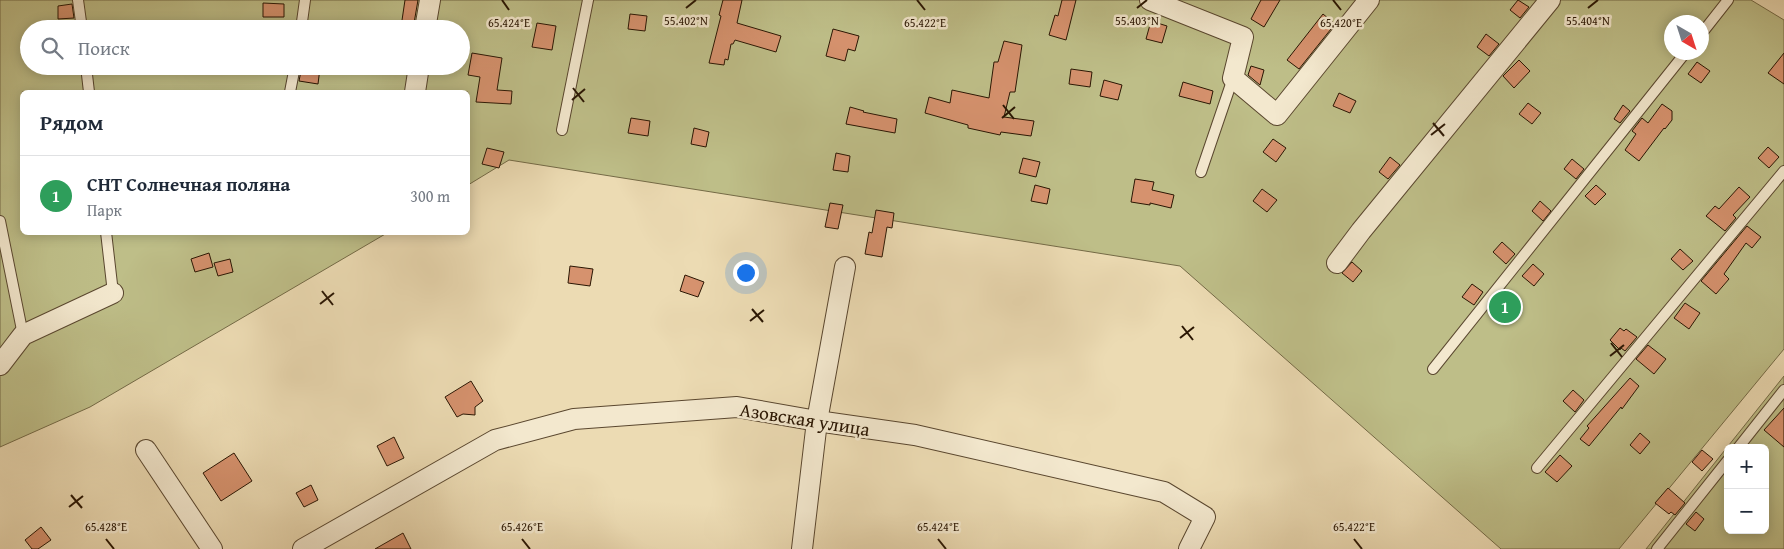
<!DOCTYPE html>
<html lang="ru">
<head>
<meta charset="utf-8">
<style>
  :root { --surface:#fff; --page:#f6f6f7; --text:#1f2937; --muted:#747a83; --line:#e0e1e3; --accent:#2563eb }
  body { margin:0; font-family:"Gentium Book Plus",serif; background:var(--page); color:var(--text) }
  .controls { position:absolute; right:15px; bottom:15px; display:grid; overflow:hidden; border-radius:8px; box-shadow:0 2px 12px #0003 }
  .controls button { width:45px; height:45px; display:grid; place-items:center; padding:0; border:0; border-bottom:1px solid var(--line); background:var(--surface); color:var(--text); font:25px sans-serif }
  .compass { position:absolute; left:1664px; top:15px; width:45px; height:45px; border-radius:50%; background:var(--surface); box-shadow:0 2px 12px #0003; rotate:141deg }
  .you { position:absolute; left:745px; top:272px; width:18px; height:18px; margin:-12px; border:4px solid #fff; border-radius:50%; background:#1a73e8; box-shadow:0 0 0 8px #1a73e833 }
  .badge { display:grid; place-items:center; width:32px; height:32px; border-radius:50%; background:var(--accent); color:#fff; font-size:16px; font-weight:700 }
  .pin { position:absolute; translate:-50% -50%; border:2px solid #fff; box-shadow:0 1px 5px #0006 }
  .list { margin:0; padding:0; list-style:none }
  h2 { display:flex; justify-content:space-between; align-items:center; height:65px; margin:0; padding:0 20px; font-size:21px }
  h2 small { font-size:16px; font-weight:400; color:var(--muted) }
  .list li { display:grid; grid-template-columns:32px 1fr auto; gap:15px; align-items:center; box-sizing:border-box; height:80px; padding:0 20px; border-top:1px solid var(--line) }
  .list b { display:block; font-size:19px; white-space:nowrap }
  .list p { margin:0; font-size:16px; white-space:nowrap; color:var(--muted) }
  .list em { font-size:16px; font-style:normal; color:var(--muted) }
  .icon { flex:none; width:28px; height:28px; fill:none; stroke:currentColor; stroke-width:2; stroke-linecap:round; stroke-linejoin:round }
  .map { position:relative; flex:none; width:1784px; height:549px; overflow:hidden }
  .search { position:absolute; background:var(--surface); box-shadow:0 2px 12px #0003; left:20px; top:20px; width:450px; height:55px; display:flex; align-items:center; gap:12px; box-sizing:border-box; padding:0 18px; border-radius:28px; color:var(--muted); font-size:19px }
  .panel { position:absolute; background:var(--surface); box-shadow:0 2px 12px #0003; left:20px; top:90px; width:450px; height:145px; border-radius:8px }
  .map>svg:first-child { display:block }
  .green { fill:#bebe88; stroke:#746a46; fill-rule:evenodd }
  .building { fill:#d6926e; stroke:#2a1603 }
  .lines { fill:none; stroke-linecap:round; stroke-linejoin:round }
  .service-casing { stroke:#5a472f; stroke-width:12 }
  .minor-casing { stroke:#5a472f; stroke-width:22 }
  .service { stroke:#f3e8ce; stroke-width:10 }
  .minor { stroke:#f3e8ce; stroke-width:20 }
  .ticks { fill:none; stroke:#2a1603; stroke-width:2 }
  .labels { text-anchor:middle; stroke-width:5; stroke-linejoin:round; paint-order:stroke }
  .street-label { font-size:19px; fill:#2a1603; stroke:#f3e8ce }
  .ticks-label { font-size:12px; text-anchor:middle; fill:#2a1603; stroke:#f3e8ce; stroke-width:5; stroke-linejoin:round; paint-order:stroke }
</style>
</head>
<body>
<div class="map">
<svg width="1784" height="549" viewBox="0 0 1784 549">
  <rect width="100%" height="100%" fill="#ecdbb3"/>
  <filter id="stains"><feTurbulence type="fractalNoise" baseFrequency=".004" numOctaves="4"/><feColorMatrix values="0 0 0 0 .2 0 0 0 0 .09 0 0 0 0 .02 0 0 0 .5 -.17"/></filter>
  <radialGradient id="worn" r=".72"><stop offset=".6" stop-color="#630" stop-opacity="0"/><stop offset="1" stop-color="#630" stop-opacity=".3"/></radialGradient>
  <!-- green -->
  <g class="green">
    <path d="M0,0H1751L1784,20V349L1619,549H1501L1180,266L509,160L468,185V92H22V232L387,233L90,407L0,447ZM1672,22H1702V52H1672ZM29,29H461V66H29Z"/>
    <path d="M1784,376V549H1646ZM1728,448H1765V530H1728Z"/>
  </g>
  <!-- building -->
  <g class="building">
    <path d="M405,0H418L413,29L401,27Z"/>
    <path d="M723,0H742L737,23L781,36L776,52L735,40L733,44H731L728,60L725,59L724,65L709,63L721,16L719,15Z"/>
    <path d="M1062,0H1076L1066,40L1049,35L1055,15L1058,16Z"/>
    <path d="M1261,0H1280L1264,27L1251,19Z"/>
    <path d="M1518,0L1529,7L1520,18L1510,10Z"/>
    <path d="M263,3L284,4V17H263Z"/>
    <path d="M72,4L74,18L58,19V6Z"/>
    <path d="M630,14L647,16L645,31L628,29Z"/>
    <path d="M1323,14L1335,24L1299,69L1287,60Z"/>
    <path d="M1151,21L1167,26L1162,43L1146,39Z"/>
    <path d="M537,23L556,26L552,50L532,47Z"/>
    <path d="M833,29L859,36L855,51L848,49L845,61L826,56Z"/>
    <path d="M1486,34L1499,44L1489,56L1477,47Z"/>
    <path d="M1004,41L1022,45L1015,92H1010L1004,117L1034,121L1031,136L1001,132L1000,135L968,128V125L925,113L929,97L950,103L952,90L989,98L994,62H998Z"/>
    <path d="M472,53L502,58L497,90L512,91L511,104L476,102L480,77L468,75Z"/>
    <path d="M1784,53V84L1768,73Z"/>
    <path d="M1519,60L1530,71L1514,88L1503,76Z"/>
    <path d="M1697,62L1710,71L1701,83L1688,74Z"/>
    <path d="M302,66L320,68L318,84L299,81Z"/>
    <path d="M1251,66L1264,70L1260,85L1248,75Z"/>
    <path d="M1071,69L1092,72L1090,87L1069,84Z"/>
    <path d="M1104,80L1122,85L1118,100L1100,96Z"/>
    <path d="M1183,82L1213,91L1210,104L1179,96Z"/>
    <path d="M1339,93L1356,101L1350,113L1333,106Z"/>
    <path d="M1528,103L1541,113L1532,124L1519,114Z"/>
    <path d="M1662,104L1672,111V120L1665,129L1664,128L1639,161L1625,150L1636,134L1632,131L1642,118L1648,123Z"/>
    <path d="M1623,105L1630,111L1620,123L1614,119Z"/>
    <path d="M850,107L864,111L863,112L897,119L895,133L846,124Z"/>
    <path d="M631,118L650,121L648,136L628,133Z"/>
    <path d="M694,128L709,132L706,147L691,144Z"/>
    <path d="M1273,139L1286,148L1276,162L1263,152Z"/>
    <path d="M1768,147L1779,157L1769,168L1758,158Z"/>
    <path d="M487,148L504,152L499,168L482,164Z"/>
    <path d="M836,153L850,156L848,172L833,170Z"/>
    <path d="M1390,157L1400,165L1388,179L1379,172Z"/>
    <path d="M1023,158L1040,162L1036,177L1019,173Z"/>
    <path d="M1572,159L1584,169L1576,179L1564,169Z"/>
    <path d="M1135,179L1154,182L1152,190L1174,195L1171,208L1150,203V205L1131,202Z"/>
    <path d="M1035,185L1050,189L1047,204L1031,201Z"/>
    <path d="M1596,185L1606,194L1595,205L1585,196Z"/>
    <path d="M1739,187L1750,197L1733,215L1736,218L1725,231L1706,216L1715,206L1719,209Z"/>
    <path d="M1262,189L1277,200L1267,212L1253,201Z"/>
    <path d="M1540,201L1551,211L1543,221L1532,211Z"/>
    <path d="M830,203L843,205L838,229L825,227Z"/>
    <path d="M876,210L894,213L892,228L887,227L882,257L865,254L869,232L872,233Z"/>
    <path d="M1747,226L1761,237L1752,248L1746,243L1724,274L1729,279L1716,294L1701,281Z"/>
    <path d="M1502,242L1515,254L1506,264L1493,252Z"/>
    <path d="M1680,249L1693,261L1683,270L1671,259Z"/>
    <path d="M209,253L213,267L195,272L191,259Z"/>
    <path d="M230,259L233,272L218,276L214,263Z"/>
    <path d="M1352,262L1362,271L1353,282L1342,273Z"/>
    <path d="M1533,264L1544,274L1534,286L1522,276Z"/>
    <path d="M570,266L593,269L590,286L568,283Z"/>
    <path d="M685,275L704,282L698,297L680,291Z"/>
    <path d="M1472,284L1483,292L1474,305L1462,297Z"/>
    <path d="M1685,303L1700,313L1689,329L1674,318Z"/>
    <path d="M1620,328L1624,331L1626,329L1637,337L1625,351L1621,348L1620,350L1610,340Z"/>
    <path d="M1648,345L1666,359L1654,374L1636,359Z"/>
    <path d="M1630,378L1639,386L1622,409L1621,407L1589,446L1580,439L1589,428L1587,426Z"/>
    <path d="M471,381L483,401L475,407V415L463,414L457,417L445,397Z"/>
    <path d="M1573,390L1584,400L1575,412L1563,401Z"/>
    <path d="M1784,408V447L1764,430Z"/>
    <path d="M1640,433L1650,442L1640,454L1630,445Z"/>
    <path d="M394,437L404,458L387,466L377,446Z"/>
    <path d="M1702,450L1713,459L1702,471L1692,462Z"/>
    <path d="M234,453L252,481L221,501L203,473Z"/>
    <path d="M1560,455L1572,466L1557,482L1545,472Z"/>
    <path d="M311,485L318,500L304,507L296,493Z"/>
    <path d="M1668,488L1685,503L1675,515L1671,512L1669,514L1655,503Z"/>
    <path d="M1696,512L1704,519L1695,531L1686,524Z"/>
    <path d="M41,527L51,540L38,549H32L25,540Z"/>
    <path d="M403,533L411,549H375Z"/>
  </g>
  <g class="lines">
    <defs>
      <g id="service">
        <path d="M78,0L82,29"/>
        <path d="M301,29L305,0"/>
        <path d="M1702,33L1728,0"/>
        <path d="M86,66L89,92"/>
        <path d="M290,92L295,66"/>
        <path d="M562,130L588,0"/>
        <path d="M1201,172L1233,78"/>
        <path d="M0,221L23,335"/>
        <path d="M106,232L113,293"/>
        <path d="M1433,369L1686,52"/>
        <path d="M1738,448L1784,390"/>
        <path d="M1537,468L1784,171"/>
        <path d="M1657,549L1728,460"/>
      </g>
      <g id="minor">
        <path d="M1150,0L1243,37L1233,78L1277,115L1369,0"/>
        <path d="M425,29L430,0"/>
        <path d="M415,92L419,66"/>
        <path d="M1337,263L1361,231L1550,0"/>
        <path d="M0,365L23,335L113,293"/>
        <path d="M146,450L212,549"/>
        <path d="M303,549L495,440L574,419L737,407L817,421L915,435L1164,492L1205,517L1189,549"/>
        <path d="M802,549L817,421L845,267"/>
      </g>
    </defs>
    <!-- service casing -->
    <use href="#service" class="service-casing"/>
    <!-- minor casing -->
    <use href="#minor" class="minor-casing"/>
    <!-- service -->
    <use href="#service" class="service"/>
    <!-- minor -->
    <use href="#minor" class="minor"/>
  </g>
  <!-- ticks -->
  <path class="ticks" d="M502,0L509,10M917,0L925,10M1333,0L1341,10M686,8L696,0M1137,8L1147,0M1588,8L1598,0M573,88L584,102M572,100L585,89M1003,105L1014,119M1002,118L1015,107M1433,123L1444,136M1431,135L1445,124M322,291L333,305M320,304L334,293M752,309L763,322M750,321L764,310M1182,326L1193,340M1180,338L1194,327M1611,343L1622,357M1610,356L1624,345M71,495L82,508M69,507L83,496M106,539L114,549M522,539L530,549M938,539L946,549M1354,539L1362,549"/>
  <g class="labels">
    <!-- street labels -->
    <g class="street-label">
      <text transform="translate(805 419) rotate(9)" y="7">Азовская улица</text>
    </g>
  </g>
  <g class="ticks-label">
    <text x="1137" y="25">55.403°N</text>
    <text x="686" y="25">55.402°N</text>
    <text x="1588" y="25">55.404°N</text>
    <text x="509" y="27">65.424°E</text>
    <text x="925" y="27">65.422°E</text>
    <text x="1341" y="27">65.420°E</text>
    <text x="106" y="531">65.428°E</text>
    <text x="522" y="531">65.426°E</text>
    <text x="938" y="531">65.424°E</text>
    <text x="1354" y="531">65.422°E</text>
  </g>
  <rect width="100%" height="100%" filter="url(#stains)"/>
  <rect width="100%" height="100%" fill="url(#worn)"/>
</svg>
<div class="controls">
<button>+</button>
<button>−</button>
</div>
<svg class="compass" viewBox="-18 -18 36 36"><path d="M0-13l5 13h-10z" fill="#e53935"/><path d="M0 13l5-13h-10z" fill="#747a83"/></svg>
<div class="you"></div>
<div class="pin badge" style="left:1505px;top:307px;background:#2e9e5b">1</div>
<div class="search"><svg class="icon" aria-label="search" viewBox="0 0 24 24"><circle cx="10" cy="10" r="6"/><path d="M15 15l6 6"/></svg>Поиск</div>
<section class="panel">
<h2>Рядом<small></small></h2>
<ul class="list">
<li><span class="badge" style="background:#2e9e5b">1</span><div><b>СНТ Солнечная поляна</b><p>Парк</p></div><em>300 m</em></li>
</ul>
</section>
</div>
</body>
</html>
